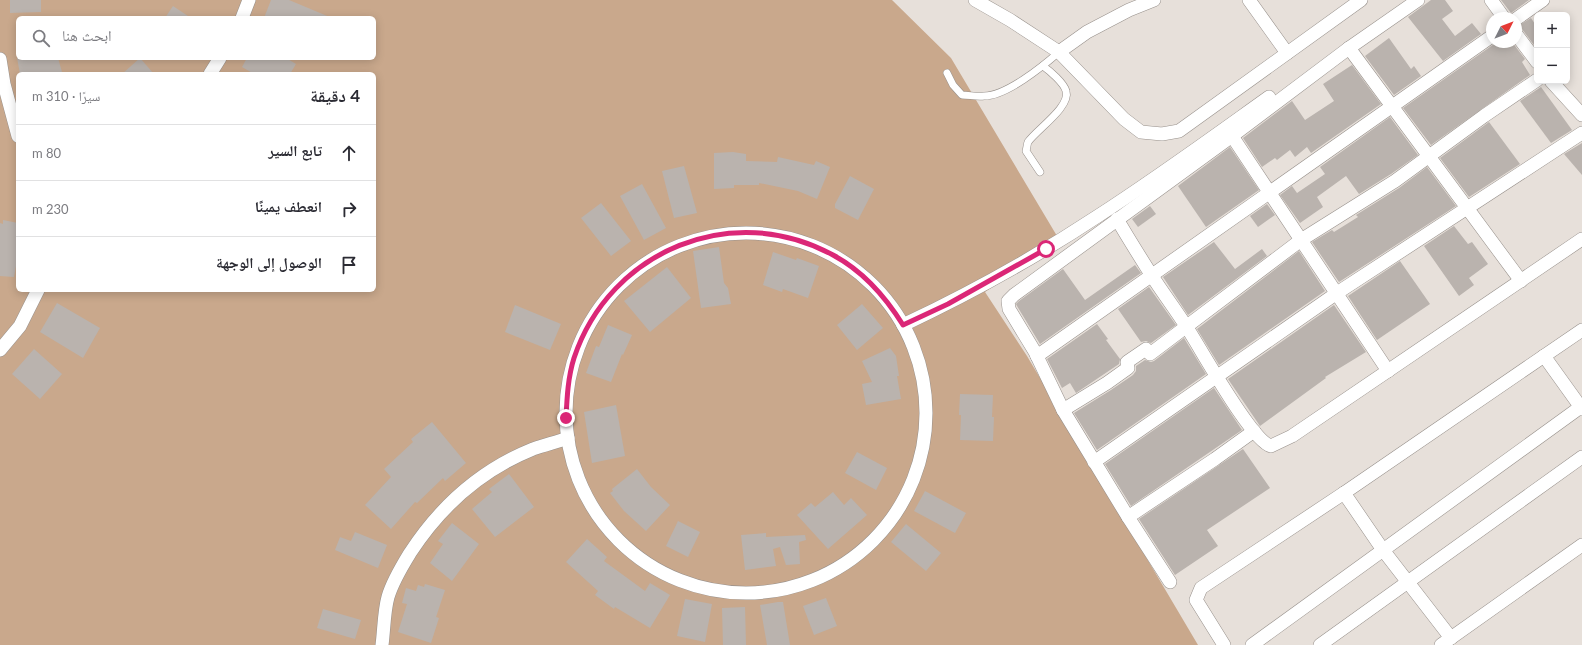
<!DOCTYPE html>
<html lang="ar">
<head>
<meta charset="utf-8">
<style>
  :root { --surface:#fff; --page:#f7f7f7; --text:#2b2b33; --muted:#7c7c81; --line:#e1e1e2 }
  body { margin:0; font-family:Lato,"Noto Naskh Arabic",sans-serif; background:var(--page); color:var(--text); direction:rtl }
  .controls { position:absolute; right:12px; top:12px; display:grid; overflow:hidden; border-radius:6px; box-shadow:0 2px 10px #0003 }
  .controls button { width:36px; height:36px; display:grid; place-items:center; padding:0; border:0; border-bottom:1px solid var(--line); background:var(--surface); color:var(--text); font:20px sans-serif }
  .compass { position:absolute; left:1486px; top:12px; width:36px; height:36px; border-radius:50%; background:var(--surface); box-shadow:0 2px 10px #0003; rotate:48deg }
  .stop { position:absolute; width:12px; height:12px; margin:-9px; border:3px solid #db2777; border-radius:50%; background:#fff }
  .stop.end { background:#db2777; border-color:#fff; box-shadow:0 1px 4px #0008 }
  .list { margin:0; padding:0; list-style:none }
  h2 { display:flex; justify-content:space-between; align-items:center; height:52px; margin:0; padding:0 16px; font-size:17px }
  h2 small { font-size:13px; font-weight:400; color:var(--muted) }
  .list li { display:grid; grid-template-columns:26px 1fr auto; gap:12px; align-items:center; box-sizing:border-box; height:56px; padding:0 16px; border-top:1px solid var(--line) }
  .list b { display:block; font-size:15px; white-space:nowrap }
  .list em { font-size:13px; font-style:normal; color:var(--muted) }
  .icon { flex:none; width:22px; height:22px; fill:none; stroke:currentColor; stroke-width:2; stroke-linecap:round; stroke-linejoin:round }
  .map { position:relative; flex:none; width:1582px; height:645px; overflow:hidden; direction:ltr }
  .search { position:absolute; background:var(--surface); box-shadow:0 2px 10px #0003; left:16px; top:16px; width:360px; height:44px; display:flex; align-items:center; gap:10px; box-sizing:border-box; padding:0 14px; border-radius:6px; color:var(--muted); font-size:15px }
  .panel { position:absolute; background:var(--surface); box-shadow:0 2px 10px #0003; left:16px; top:72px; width:360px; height:220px; border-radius:6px; direction:rtl }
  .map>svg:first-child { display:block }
  .green { fill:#c9a88c; fill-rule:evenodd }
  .building { fill:#bab3ae }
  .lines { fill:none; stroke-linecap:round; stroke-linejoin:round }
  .service-casing { stroke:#97908b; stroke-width:8 }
  .minor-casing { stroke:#97908b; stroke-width:14 }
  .service { stroke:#fff; stroke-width:7 }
  .minor { stroke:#fff; stroke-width:13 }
  .route { stroke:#db2777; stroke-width:5 }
</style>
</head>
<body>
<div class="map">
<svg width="1582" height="645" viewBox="0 0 1582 645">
  <rect width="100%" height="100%" fill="#e7e0da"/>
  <!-- green -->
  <path class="green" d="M0,0H892L951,58L1060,241L985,292L1027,356L1198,645H0ZM18,18H374V58H18ZM18,74H374V290H18Z"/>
  <!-- building -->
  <g class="building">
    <path d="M10,0H41V12L10,13Z"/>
    <path d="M271,0H289L332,18H264Z"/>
    <path d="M1431,0H1445L1453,11L1442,19L1455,36L1472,23L1481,34L1443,61L1408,17Z"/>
    <path d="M1501,0H1529L1511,13Z"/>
    <path d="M173,6L191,18H165Z"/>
    <path d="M1531,18L1537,27V49L1522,29L1518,26Z"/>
    <path d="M1389,38L1411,69L1414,66L1421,76L1394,95L1365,56Z"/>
    <path d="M1497,42H1512L1525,59L1522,62L1530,75L1431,145L1403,108Z"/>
    <path d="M17,58H58L62,72L53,74H20Z"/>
    <path d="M140,58L154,74H122Z"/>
    <path d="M247,58H286L296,64L290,74H254L242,67Z"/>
    <path d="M1352,65L1381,104L1311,153L1307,147L1295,157L1290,150L1277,160L1275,158L1262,167L1243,138L1292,101L1305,120L1334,101L1323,84Z"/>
    <path d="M1541,87L1572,130L1551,143L1520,101Z"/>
    <path d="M1390,117L1418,155L1391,174L1359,194L1346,176L1317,197L1323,207L1300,223L1280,195L1292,186L1297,193L1325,174L1320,167Z"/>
    <path d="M1489,122L1520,164L1469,197L1440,158Z"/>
    <path d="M1582,143V175L1564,154Z"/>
    <path d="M1230,147L1259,190L1206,227L1178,186Z"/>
    <path d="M733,152L746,154V161L777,162L778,157L814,165L816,161L830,167L817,199L798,191L759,183V185H734V188L714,189V153Z"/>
    <path d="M684,166L697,213L674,218L662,171Z"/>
    <path d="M1427,167L1456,206L1339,282L1312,242L1332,230L1334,232L1358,217L1356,215L1399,188Z"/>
    <path d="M850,176L874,189L858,220L835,208V204Z"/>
    <path d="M642,184L666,228L644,240L620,196Z"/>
    <path d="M601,203L631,241L611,256L581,218Z"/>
    <path d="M1267,204L1275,215L1258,227L1250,216Z"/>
    <path d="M1150,206L1156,214L1138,227L1132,219Z"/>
    <path d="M3,220L18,223V255L14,277L0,276V223L3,224Z"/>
    <path d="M1454,226L1468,244L1472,242L1488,264L1469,278L1474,285L1459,296L1424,246Z"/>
    <path d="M1214,242L1235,269L1262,249L1267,256L1188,315L1163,277Z"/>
    <path d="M719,247L724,283L728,288L731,304L701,308L693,251Z"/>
    <path d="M1299,251L1325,291L1219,365L1197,329Z"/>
    <path d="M773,252L796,260L797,258L819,266L808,298L783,289L782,292L763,285Z"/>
    <path d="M1400,261L1430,304L1377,340L1348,296Z"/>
    <path d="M1135,265L1141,273L1040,344L1017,306L1016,304L1019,301L1063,269L1085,300Z"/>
    <path d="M667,267L691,298L650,332L624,301Z"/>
    <path d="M1149,287L1176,325L1151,343L1146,341L1141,342L1118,309Z"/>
    <path d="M57,303L100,328L83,358L40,332Z"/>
    <path d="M862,304L883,328L857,350L837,325Z"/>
    <path d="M515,305L561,324L550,350L505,332Z"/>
    <path d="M1334,305L1366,352L1325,377L1326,378L1260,426L1228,379Z"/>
    <path d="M1097,324L1108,339L1106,340L1120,359L1119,364L1076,393L1070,383L1062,388L1047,359Z"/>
    <path d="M608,325L632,335L623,355L622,354L611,382L586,373L596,346L599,347Z"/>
    <path d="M1184,338L1206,374L1097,450L1074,413L1111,390L1133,375L1136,371V366L1145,360L1151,362L1154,361Z"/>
    <path d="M890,348L896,356L899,376H897L901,399L866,405L862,384L872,382L862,361Z"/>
    <path d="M34,349L62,374L40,399L12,374Z"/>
    <path d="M1214,388L1242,430L1131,506L1105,464Z"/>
    <path d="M960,394L993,395L992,417H994L993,441L960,440L961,415H959Z"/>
    <path d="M616,405L625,456L592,463L584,412Z"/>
    <path d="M432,422L466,463L445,481L443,478L417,503L415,502L391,529L365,505L391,477L384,469L413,442L411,439Z"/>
    <path d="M1243,449L1270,488L1207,530L1218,546L1175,575L1139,519Z"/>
    <path d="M857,452L887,468L876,490L845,473Z"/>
    <path d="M637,469L651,487L670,505L646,531L624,511L610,493L613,491L612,489Z"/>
    <path d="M509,474L534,507L495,537L472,509L492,492L489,489Z"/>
    <path d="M925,491L966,513L955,533L914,511Z"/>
    <path d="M833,492L844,505L851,498L867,515L828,549L797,515L811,503L815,507Z"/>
    <path d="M678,521L700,532L688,557L666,546Z"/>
    <path d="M452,523L479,544L452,581L430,563L443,544L438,541Z"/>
    <path d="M906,524L941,553L926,571L891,542Z"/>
    <path d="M355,532L387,545L378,568L335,550L340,537L351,541Z"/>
    <path d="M766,533V537L805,535L806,540L799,542L800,564L786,565L780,547L773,549L776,566L745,570L741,535Z"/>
    <path d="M587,539L607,557L604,561L645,591L650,583L670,595L650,628L615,607L614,609L595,595L598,591L566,562Z"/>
    <path d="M425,584L445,590L436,617L439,618L431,643L398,632L407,604L402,603L406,588L416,591L418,585L424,587Z"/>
    <path d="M826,598L837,626L814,635L803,606Z"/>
    <path d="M685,599L712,604L705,642L677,636Z"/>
    <path d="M778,602H783L790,645H767L760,605Z"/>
    <path d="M745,607L746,645H723L722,608Z"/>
    <path d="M323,609L361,620L355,639L317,628Z"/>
  </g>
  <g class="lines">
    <defs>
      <g id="service">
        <path d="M947,73L953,85L962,95C969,95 977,97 984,96C1006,96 1042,67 1059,52"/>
        <path d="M1040,172L1026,151C1027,148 1027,144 1028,142C1036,130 1071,107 1066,91C1064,83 1050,71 1043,66"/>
      </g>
      <g id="minor">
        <path d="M975,0L1010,20L1059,52L1124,119L1141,132L1162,134L1179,131L1361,0"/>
        <path d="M1249,0L1287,53"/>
        <path d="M1491,0L1504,18"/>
        <path d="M242,18L249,0"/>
        <path d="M1516,19L1543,0"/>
        <path d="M1516,34L1537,62"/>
        <path d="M1349,48L1521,281"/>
        <path d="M1059,52L1087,32L1129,10L1154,0"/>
        <path d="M0,59L4,84L18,136"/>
        <path d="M210,74L220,58"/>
        <path d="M1551,81L1582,115"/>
        <path d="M1232,136L1388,371"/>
        <path d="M1117,219C1128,238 1140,257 1152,276C1163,293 1175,309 1186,326C1200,347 1251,441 1271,446L1292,436L1582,239"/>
        <circle cx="746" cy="413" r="180"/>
        <path d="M903,325C971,293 1036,257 1098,216C1157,178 1213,137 1269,97"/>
        <path d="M0,350L20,326L38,290"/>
        <path d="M1037,356L1492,36"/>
        <path d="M1544,356L1582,409"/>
        <path d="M1063,410L1107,383L1128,368L1127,362L1146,349L1150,354L1301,240L1395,181L1484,116L1537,80"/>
        <path d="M1254,431L1215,459L1128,517L1063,410L1035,352L1009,309L1008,301L1014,295L1232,136L1349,48L1418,0"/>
        <path d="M1094,462L1337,293L1582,133"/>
        <path d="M1344,493L1582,330"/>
        <path d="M1128,517L1170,582"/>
        <path d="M382,645C384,630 384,611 388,597C392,583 402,566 410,553C440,507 481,470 533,449C544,445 557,442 568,438"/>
        <path d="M1224,645L1196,600L1201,588L1344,493L1383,550L1451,638"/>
        <path d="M1252,645L1582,406"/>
        <path d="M1320,645L1582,457"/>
        <path d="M1441,645L1582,545"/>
      </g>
    </defs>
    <!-- service casing -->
    <use href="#service" class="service-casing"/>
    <!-- minor casing -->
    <use href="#minor" class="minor-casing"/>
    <!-- service -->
    <use href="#service" class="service"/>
    <!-- minor -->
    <use href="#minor" class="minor"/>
  </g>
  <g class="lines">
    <!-- route -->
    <path class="route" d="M566,418C567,397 568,377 574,358C610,250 733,200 833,255C863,271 885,296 903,325L948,304L1046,249"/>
  </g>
</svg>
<div class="controls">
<button>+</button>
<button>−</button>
</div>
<svg class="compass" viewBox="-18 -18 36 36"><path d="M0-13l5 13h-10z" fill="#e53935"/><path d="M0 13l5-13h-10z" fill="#7c7c81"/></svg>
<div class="stop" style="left:1046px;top:249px"></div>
<div class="stop end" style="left:566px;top:418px"></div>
<div class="search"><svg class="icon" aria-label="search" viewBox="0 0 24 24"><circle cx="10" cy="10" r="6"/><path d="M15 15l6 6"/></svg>ابحث هنا</div>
<section class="panel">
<h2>4 دقيقة<small>سيرًا · 310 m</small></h2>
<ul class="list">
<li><svg class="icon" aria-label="ahead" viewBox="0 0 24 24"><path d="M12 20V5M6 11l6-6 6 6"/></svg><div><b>تابع السير</b></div><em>80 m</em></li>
<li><svg class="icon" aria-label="right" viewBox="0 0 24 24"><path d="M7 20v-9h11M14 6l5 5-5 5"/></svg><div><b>انعطف يمينًا</b></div><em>230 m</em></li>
<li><svg class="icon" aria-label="arrive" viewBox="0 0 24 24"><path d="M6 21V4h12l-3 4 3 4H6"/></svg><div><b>الوصول إلى الوجهة</b></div></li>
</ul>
</section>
</div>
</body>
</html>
